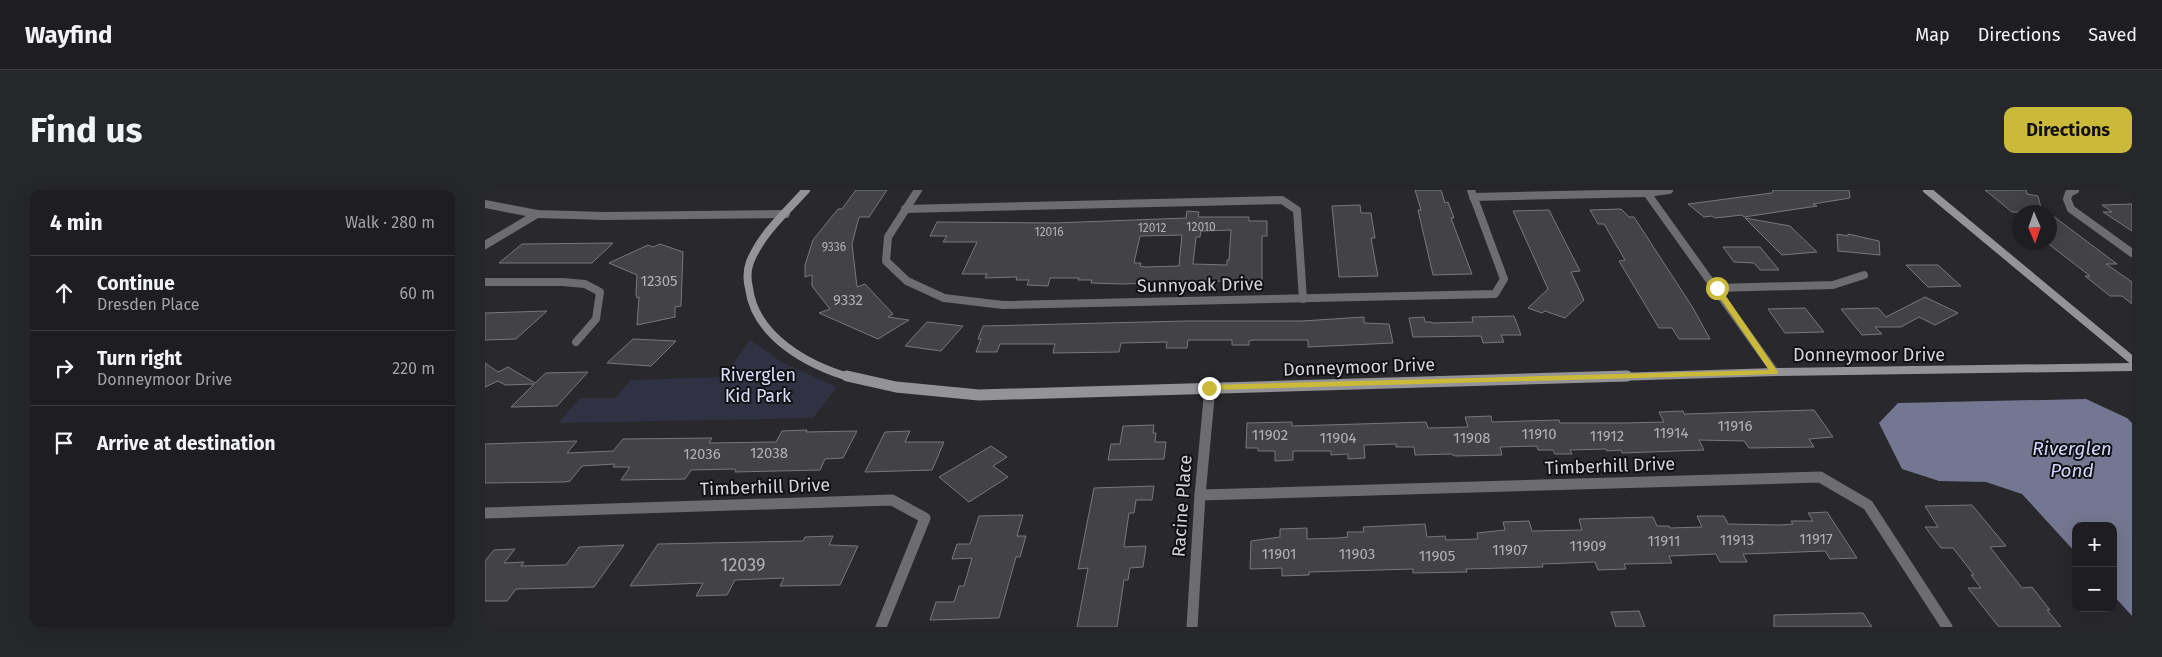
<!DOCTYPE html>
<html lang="en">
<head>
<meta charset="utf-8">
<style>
  :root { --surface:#1e1e22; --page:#26272a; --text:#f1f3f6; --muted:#a1a2a5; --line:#3c3c40; --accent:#cbba39 }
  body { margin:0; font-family:"Fira Sans",sans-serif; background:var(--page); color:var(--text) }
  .controls { position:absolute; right:15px; bottom:15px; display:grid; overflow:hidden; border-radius:10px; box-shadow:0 5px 20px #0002 }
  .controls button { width:45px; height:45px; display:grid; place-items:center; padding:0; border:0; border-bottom:1px solid var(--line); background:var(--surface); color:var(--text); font:25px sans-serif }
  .compass { position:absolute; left:1527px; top:15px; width:45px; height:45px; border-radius:50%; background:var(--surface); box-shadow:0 5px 20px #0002; rotate:178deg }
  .stop { position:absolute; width:15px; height:15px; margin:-11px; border:4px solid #cbba39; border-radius:50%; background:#fff }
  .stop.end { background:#cbba39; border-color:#fff; box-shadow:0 1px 5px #0008 }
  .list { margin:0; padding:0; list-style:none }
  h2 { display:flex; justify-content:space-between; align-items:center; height:65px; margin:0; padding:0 20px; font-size:21px }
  h2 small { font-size:16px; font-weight:400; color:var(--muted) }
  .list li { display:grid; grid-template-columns:32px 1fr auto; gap:15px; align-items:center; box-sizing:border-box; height:75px; padding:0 20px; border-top:1px solid var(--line) }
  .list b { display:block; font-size:19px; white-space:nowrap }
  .list p { margin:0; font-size:16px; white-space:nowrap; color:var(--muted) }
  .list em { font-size:16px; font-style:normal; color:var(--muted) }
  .icon { flex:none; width:28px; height:28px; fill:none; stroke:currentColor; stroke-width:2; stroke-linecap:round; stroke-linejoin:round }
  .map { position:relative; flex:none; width:1647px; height:437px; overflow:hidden; border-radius:10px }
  header { display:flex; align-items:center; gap:30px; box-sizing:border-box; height:70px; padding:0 25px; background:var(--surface); border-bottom:1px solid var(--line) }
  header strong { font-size:24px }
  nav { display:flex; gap:28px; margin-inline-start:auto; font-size:18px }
  .intro { display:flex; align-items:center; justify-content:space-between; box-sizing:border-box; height:120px; padding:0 30px }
  h1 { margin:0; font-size:35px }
  .button { padding:12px 22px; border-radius:10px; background:var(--accent); color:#111; font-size:18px; font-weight:700 }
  main { display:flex; gap:30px; padding:0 30px }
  aside { flex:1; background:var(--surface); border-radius:10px; box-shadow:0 5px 20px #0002 }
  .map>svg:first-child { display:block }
  .green { fill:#303244 }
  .water { fill:#747791 }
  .building { fill:#424247; stroke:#77787d; fill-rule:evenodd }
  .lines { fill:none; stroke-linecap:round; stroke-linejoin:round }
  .street-far1 { stroke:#6d6d70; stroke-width:8 }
  .street { stroke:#6d6d70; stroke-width:11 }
  .secondary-far1 { stroke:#949498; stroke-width:8 }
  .secondary { stroke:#949498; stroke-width:11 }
  .route { fill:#cbba39 }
  .labels { text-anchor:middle; stroke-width:4; stroke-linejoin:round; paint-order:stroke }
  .far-number-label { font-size:12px; fill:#b0b0b4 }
  .number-label { font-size:15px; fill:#b0b0b4 }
  .street-label { font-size:18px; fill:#d4d5d8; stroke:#111113 }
  .park-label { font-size:18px; fill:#daddfc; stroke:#111113 }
  .near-number-label { font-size:18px; fill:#b0b0b4 }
  .water-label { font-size:19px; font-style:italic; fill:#d3d6ff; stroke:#111113 }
</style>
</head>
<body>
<header>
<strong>Wayfind</strong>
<nav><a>Map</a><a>Directions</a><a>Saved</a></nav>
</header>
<div class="intro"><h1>Find us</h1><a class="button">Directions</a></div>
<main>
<aside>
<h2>4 min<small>Walk · 280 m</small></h2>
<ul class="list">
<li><svg class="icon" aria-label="ahead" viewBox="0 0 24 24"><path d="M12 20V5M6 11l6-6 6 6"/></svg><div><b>Continue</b><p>Dresden Place</p></div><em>60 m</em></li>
<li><svg class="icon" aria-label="right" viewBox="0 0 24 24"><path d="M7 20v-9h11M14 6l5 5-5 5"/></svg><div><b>Turn right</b><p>Donneymoor Drive</p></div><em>220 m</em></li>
<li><svg class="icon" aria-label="arrive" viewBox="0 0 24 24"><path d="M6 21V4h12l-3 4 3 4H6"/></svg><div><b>Arrive at destination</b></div></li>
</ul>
</aside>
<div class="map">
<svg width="1647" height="437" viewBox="0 0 1647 437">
  <rect width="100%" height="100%" fill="#28282d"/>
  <!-- green -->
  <path class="green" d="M265,150L298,173L352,197L328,228L73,233L95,208H130L146,190L239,187Z"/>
  <!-- water -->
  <path class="water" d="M1601,209L1642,228L1647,233V426L1628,405V336H1591V363L1537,304L1501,292L1454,291L1417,279L1394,233L1413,213Z"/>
  <!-- building -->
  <g class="building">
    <path d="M371,0H402L384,27H374L367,54L372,97L380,94L408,124L403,127L424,130L393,149L334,123L345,119L327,96V85L320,87V75L328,50L353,19H357Z"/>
    <path d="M930,0H956L960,13L963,12L969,28H966L987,84L948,85L933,20H936Z"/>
    <path d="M1288,0H1364L1365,8L1328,14L1332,16L1259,27L1257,25L1230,28L1227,26L1219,27L1203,14L1287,3Z"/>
    <path d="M1500,0H1541L1542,4L1553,6L1557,22H1527Z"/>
    <path d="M1647,14V41L1618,22H1627L1617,15Z"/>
    <path d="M875,15L876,23H886L890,48H886L893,86L854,87L847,16Z"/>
    <path d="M1136,19L1144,27H1149L1208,118L1225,149H1194L1187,138H1174L1134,71L1140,70L1119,34H1113L1105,20Z"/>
    <path d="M1064,20L1095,81L1086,82L1099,110L1080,128L1060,121L1057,123L1043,118L1063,99L1028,21Z"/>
    <path d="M702,21L714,22L713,27H764V31H782V46H777V90L636,94L606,93L607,90H593L594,88H565L563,96L542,95L544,90H531L532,87L500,88L502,84H477L492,52H458L462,46H445L452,32L569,33L701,28ZM746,40L744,70H742V75L708,74L711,47H715L716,41ZM697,45L694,76L659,77L655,76L656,73H649L655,46Z"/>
    <path d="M1564,23L1632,74H1621L1647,92V114L1637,106H1625L1600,86H1605L1561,52H1564Z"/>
    <path d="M1260,28L1305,36L1332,62L1297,65Z"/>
    <path d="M1352,44L1363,46V44L1394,51L1395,65L1353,61Z"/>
    <path d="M128,53L107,73H14L37,54Z"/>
    <path d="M175,54L198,62L196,116L190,117V127L152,135L154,107L152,108L151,104L152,85L124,73L163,55L168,57Z"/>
    <path d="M1238,57H1275L1294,80H1275L1269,73L1249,72Z"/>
    <path d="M1421,75H1453L1476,96L1443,97Z"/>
    <path d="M1440,107L1473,123L1450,135L1434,127L1416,137H1390L1397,144L1377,145L1356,119L1393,118L1401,127Z"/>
    <path d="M1320,118L1339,142L1300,143L1283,119Z"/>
    <path d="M62,121L31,149L0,150V123Z"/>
    <path d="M1029,126L1036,145H1016L1019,152L998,153L996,146L928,147L924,128L939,127L940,132H946L947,133L988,132L987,127Z"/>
    <path d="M879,127V133L904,134L908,153L823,157V150H768L764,151V155H747V150H703L702,158H681L682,152L636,153L634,162L568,163L570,154H515L512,162H491L496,149H493L498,136L701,131H817Z"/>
    <path d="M442,132L478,136L456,161L420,156Z"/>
    <path d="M148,149L191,151L166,176L122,173Z"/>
    <path d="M0,173L13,182L23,177L50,193L61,183L103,182L72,216L26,217L49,194L20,195L13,191L0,197Z"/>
    <path d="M1329,220L1348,247L1324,249L1329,257L1264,258L1259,251L1214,250L1219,260L1137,263L1136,260L1122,261L1121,259L1085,260L1087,264H1070L1068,260H1053L1052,256L1015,257L1017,265L970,266L966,264L930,265L929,257H911V254L879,255L880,268L863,269V264L846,265V261H808V270L790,271V261H773V258H761L762,233L807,232V236L941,232L943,238L983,237L980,227L1006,226L1007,232L1074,230L1075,233H1141L1179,232L1174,222L1198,221L1199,224Z"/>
    <path d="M669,235L668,243H671L670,252H681L679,269L623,270L626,254H635L638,236Z"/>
    <path d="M322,240L321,242L372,241L358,268L340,269L335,280L250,282L251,280L248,279L206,280L200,289L136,290L145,277H128L130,274L97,276L85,291L80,292L0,293V254L92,251L82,263L128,261L138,249L227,248L224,253L291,252L297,241Z"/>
    <path d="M425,241L420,252H459L447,280L380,282L400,242Z"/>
    <path d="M506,256L522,267L508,276L523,287L484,312L454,287Z"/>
    <path d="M669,296L667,310H651L649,323H644L639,357L661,356L658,377L645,378L643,390H639L632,437H592L603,378L593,379L609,298Z"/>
    <path d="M1487,315L1521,356L1505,357L1537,398L1547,397L1565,420H1562L1576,437H1514L1483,398H1496L1486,385H1489L1468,358H1456L1440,337H1453L1440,316Z"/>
    <path d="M1342,322L1372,368L1345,369L1340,361L1288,363L1258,364L1262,372H1235L1231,364L1184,366L1187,373L1139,374L1141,379L1113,380L1110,372L1057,374L1058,377L981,379L982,382L928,383V379L824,382V385L797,386V378L765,379L766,351L795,347V339L822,338V349L853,348L863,347L862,342H879L878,337L940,334L942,347L960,346L961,350L993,349L992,343L1020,340L1018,332L1044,331L1047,341L1097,340L1094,329L1168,327L1172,336H1184L1185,338L1217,337L1212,326H1239L1243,334L1295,335L1308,334L1306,331H1328L1323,323Z"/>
    <path d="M538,325L532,346H541L535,367H531L514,428L445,430L451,412H469L474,396H479L487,368L467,369L472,354H485L494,326Z"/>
    <path d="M348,346L344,355L373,356L355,395L295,396L299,388L250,390L242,405L211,406L218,393L145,396L173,354L318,351L320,347Z"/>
    <path d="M139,355L109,397L31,399L22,411H0V371L9,360L30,359L19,373L39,372L36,376L81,375L94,357Z"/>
    <path d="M1154,421L1160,437H1131L1126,422Z"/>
    <path d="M1378,423L1387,437H1289V425Z"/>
  </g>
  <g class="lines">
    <!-- street-far1 -->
    <g class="street-far1">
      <path d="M433,0L403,47L401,71L422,91L459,108L518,115L1010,104L1019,89L986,0"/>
      <path d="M1590,0L1584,3L1582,9L1586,19L1647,63"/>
      <path d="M1162,3L1290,182"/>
      <path d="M988,7L1162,3L1184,0"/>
      <path d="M0,14L52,24L120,26L301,24"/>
      <path d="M420,19L797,10L812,20L818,109"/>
      <path d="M0,55L52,24"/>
      <path d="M0,92H77L100,94L115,102L111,129L91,152"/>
      <path d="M1231,98L1348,95L1379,85"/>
    </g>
    <!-- street -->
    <g class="street">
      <path d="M715,305L1335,287L1383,315L1462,437"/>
      <path d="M0,323L407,310L440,328L396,437"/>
      <path d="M707,437L715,305L725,198"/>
    </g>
    <!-- secondary-far1 -->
    <g class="secondary-far1">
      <path d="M321,0C301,22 276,44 265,72C262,80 262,90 264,98C270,147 324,176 367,188"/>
      <path d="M1442,0L1647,170"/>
      <path d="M1099,188L1290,182L1647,177"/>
    </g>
    <!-- secondary -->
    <path class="secondary" d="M362,186L411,197L494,205L1142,186"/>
  </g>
  <!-- route -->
  <path class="route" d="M1229,96H1234L1293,182L1292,184L724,200L721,198L724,195L1284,180L1228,98Z"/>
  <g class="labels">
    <!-- far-number labels -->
    <g class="far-number-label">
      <text x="716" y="41">12010</text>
      <text x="667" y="42">12012</text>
      <text x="564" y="46">12016</text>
      <text x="349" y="61">9336</text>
    </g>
    <!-- number labels -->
    <g class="number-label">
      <text x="174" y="96">12305</text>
      <text x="363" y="115">9332</text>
      <text x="1250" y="241">11916</text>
      <text x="1186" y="248">11914</text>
      <text x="1054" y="249">11910</text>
      <text x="785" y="250">11902</text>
      <text x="1122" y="251">11912</text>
      <text x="853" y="253">11904</text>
      <text x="987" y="253">11908</text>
      <text x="284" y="268">12038</text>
      <text x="217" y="269">12036</text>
      <text x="1331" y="354">11917</text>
      <text x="1252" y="355">11913</text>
      <text x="1179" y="356">11911</text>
      <text x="1103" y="361">11909</text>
      <text x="1025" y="365">11907</text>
      <text x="794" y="369">11901</text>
      <text x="872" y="369">11903</text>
      <text x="952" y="371">11905</text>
    </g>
    <!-- street labels -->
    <g class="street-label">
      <text transform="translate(715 95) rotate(-1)" y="6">Sunnyoak Drive</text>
      <text x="1384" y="171">Donneymoor Drive</text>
      <text transform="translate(874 177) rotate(-2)" y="6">Donneymoor Drive</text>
      <text transform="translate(1125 276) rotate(-2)" y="6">Timberhill Drive</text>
      <text transform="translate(280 297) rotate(-2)" y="6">Timberhill Drive</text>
      <text transform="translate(697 316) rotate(-86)" y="6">Racine Place</text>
    </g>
    <!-- park labels -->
    <g class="park-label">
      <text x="273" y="191">Riverglen<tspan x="273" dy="21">Kid Park</tspan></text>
    </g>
    <!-- near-number labels -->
    <g class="near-number-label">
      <text x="258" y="381">12039</text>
    </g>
    <!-- water labels -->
    <g class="water-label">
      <text x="1587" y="265">Riverglen<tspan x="1587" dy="22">Pond</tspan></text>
    </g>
  </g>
</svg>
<div class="controls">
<button>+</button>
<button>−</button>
</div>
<svg class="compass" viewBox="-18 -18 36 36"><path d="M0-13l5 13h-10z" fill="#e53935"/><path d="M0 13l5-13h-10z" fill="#a1a2a5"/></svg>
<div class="stop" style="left:1232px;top:98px"></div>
<div class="stop end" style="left:724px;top:198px"></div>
</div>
</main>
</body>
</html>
